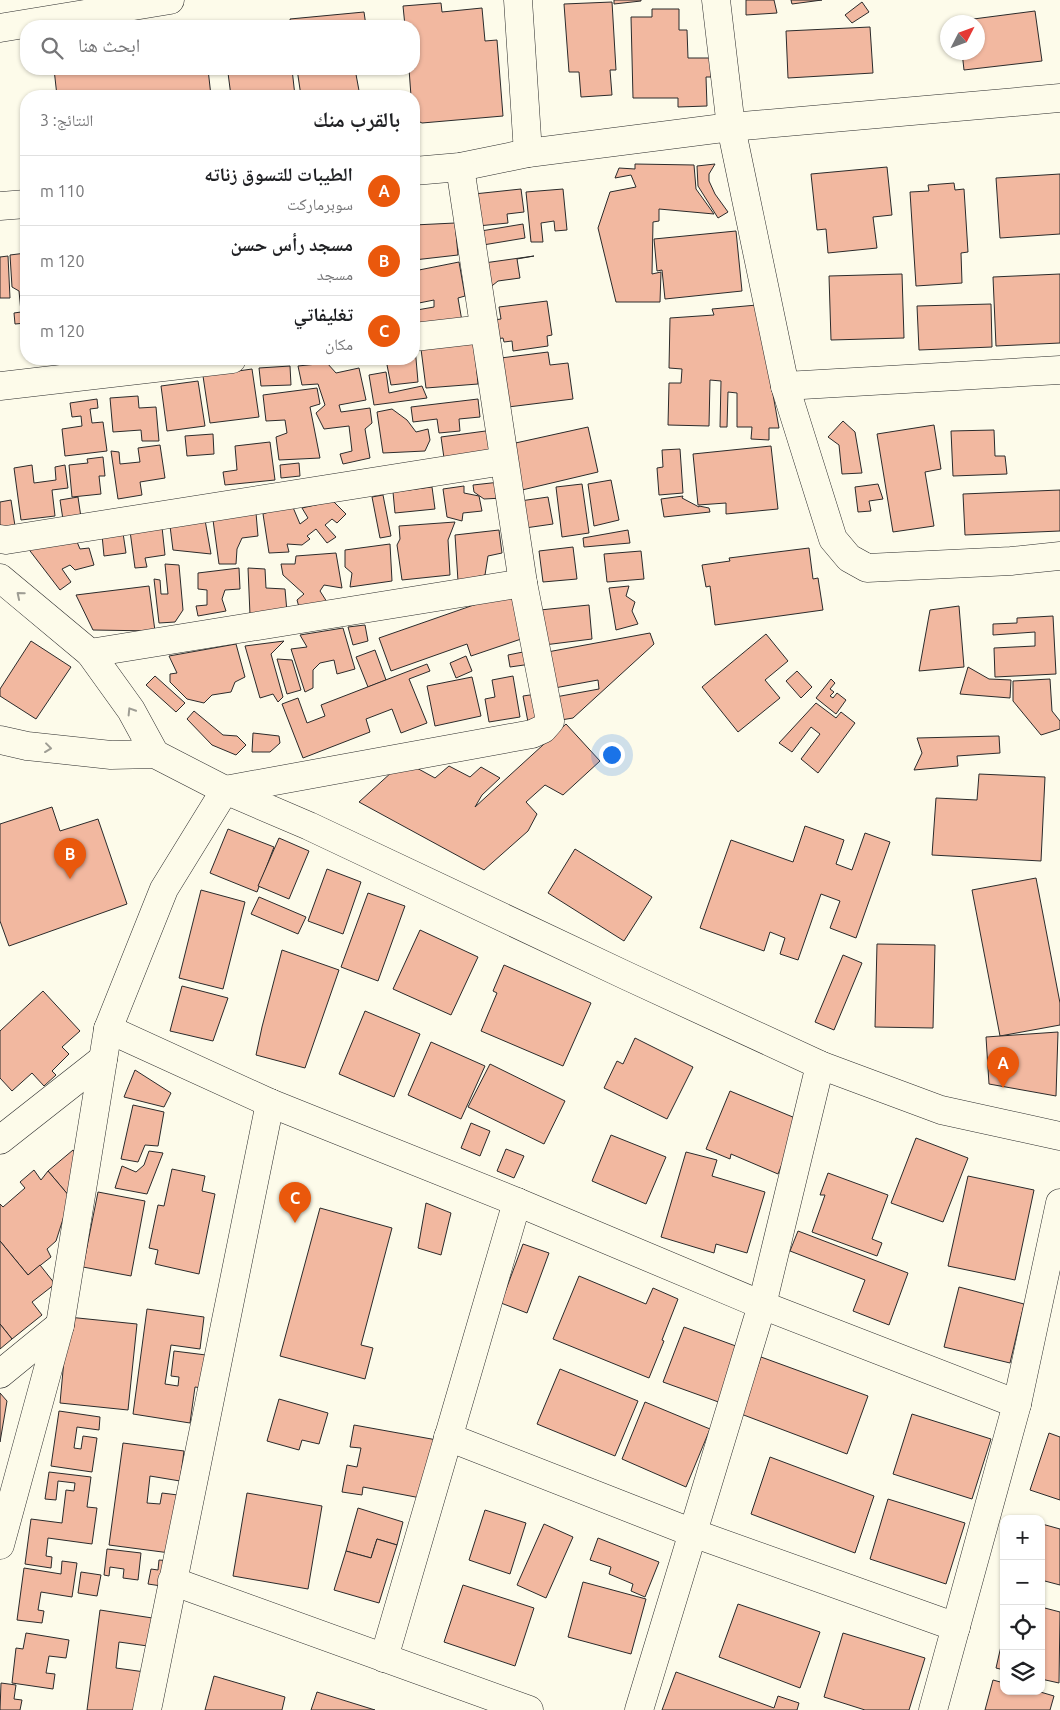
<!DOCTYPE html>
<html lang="ar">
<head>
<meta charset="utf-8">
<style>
  :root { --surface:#fff; --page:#f6f6f6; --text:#202124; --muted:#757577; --line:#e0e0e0; --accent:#ea580c }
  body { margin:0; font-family:Ubuntu,"Noto Naskh Arabic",sans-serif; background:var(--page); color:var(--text); direction:rtl }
  .controls { position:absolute; right:15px; bottom:15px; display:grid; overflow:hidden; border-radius:10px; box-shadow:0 1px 4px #0004 }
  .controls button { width:45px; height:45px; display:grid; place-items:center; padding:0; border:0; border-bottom:1px solid var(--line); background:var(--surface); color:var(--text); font:25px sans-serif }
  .compass { position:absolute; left:940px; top:15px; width:45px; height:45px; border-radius:50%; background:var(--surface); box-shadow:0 1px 4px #0004; rotate:48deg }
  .you { position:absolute; left:611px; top:754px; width:18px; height:18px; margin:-12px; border:4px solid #fff; border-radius:50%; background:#1a73e8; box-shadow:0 0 0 8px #1a73e833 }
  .badge { display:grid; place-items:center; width:32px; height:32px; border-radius:50%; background:var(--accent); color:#fff; font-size:16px; font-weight:700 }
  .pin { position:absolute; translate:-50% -41px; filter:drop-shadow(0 1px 2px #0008) }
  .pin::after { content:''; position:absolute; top:26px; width:18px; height:15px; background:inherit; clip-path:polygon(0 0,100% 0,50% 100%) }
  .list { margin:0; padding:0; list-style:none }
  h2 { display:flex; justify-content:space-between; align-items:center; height:65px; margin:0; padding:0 20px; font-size:21px }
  h2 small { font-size:16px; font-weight:400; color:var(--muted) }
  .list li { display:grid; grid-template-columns:32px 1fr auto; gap:15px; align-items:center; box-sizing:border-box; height:70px; padding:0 20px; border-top:1px solid var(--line) }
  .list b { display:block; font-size:19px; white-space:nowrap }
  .list p { margin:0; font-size:16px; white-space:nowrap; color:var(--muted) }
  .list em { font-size:16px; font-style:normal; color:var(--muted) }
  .icon { flex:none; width:28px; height:28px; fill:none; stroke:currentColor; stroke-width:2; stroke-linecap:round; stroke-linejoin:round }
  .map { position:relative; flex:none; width:1060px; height:1710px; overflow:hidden; direction:ltr }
  .search { position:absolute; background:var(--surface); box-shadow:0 1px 4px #0004; left:20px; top:20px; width:400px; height:55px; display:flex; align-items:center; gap:12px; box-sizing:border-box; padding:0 18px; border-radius:20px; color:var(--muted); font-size:19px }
  .panel { position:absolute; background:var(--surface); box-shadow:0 1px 4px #0004; left:20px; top:90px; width:400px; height:275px; border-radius:20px; direction:rtl }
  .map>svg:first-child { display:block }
  .building { fill:#f2b8a0; stroke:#2b2b2b }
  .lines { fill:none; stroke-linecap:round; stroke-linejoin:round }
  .minor-casing { stroke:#2b2b2b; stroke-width:29 }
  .minor { stroke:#fdfbea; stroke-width:28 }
  .oneway { stroke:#9e9d94 }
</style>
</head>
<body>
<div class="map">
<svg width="1060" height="1710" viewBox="0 0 1060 1710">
  <rect width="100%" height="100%" fill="#fdfbea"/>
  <!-- building -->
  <g class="building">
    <path d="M614,0H641V1L614,4Z"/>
    <path d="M746,0H774L777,13L746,15Z"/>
    <path d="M791,0H822L792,4Z"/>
    <path d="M612,2L616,70H610L612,95L581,97L579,72H569L564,4Z"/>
    <path d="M862,2L869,12L852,23L845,15Z"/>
    <path d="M441,3L442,12L482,8L485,41L497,40L503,116L422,123L414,119V96H411L409,69H414V26H405L403,6Z"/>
    <path d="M652,9H679V30H687L688,58H710L711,77H706L707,106L678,107V98H633L631,17H652Z"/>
    <path d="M1035,11L1042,61L964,70L962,52H978V22H958V21Z"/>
    <path d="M364,12L366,26H291L290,19Z"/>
    <path d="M870,27L873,73L788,78L786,31Z"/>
    <path d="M54,69H208L211,96H57Z"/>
    <path d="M235,69H292L295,96H231L228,73L236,72Z"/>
    <path d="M297,69H355L360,96H301Z"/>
    <path d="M635,164L694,165L696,189L714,214L659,209V221L653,222L652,274L661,272L660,302H616L598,228L610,192L636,187L631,175L615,178L619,168L635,169Z"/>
    <path d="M715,164L709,174V181L715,194L728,212L718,218L698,186L697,166Z"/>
    <path d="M887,167L892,215L873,217L877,248L828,253L826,229L817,230L811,174Z"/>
    <path d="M1060,174V234L1000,238L996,178Z"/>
    <path d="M954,183L955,190L964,189L968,252L961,253L962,283L916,286L910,192L929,191L928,185Z"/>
    <path d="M521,189L524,212L507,214L508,223L478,226L474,194Z"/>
    <path d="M563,189L567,230L555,231L554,221L541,223L543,242H531L526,192Z"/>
    <path d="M455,223L458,255L414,260V225Z"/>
    <path d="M523,224L525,238L483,245L481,231Z"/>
    <path d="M736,231L742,291L665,299L662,270L657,271L654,239Z"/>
    <path d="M26,253V323L15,324L14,313L21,312L19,291L12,287L10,255Z"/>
    <path d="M8,256L10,298H0V257Z"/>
    <path d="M534,256L517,259L520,278L498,281L488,289L484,263Z"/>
    <path d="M459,262L465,296L458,298L463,327L421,334L417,310L434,307V300L419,303L414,271Z"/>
    <path d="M902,274L904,338L831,340L829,276Z"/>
    <path d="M1060,274V343L996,346L993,277Z"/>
    <path d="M547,301L552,335L547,336L548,346L513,351L512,341L504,342L503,338L496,339L494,320L501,319L499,307Z"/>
    <path d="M991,304L992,347L919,350L917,306Z"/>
    <path d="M757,305L779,428H769V440L751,439L752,427H737V393L728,392L727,427H720L721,381L710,380L709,426L668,425L669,383H681L682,369L669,368L670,318L714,315L712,309Z"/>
    <path d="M474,341L478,384L426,388L421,349Z"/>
    <path d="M415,347L418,382L391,385L387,365L397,359H414Z"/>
    <path d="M548,352L550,365L568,363L573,399L500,408L493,359Z"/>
    <path d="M70,359H128L70,366Z"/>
    <path d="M327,363L336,373L359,368L366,400L339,405L341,412L370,408L372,423L365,429L370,458L343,464L340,454L352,451L349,426L324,429L316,413L325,405L318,384L302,385L298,366Z"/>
    <path d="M290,366L291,385L261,386L259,368Z"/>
    <path d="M252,369L259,417L210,423L203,376Z"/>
    <path d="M386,372L389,393L422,386L427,398L374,405L369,375Z"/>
    <path d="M198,381L205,426L167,431L161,386Z"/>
    <path d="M317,388L320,404L310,407L320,458L279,460L276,437L287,433L285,420L266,421L263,395Z"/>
    <path d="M138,396L139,408L156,407L159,441H142L141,430L113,432L110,398Z"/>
    <path d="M97,399L98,408L90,409L92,423L103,422L107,451L65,456L62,429L82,426L81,416L72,417L70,403Z"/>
    <path d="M478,399L480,417L459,419L460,431L439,433L437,419L413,422L411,407Z"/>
    <path d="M392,409L407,420L416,432L428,429L430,440L425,451L383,453L377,412Z"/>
    <path d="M843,421L855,432L862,473L842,474L839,445L828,437Z"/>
    <path d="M934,425L941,469L925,472L934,526L893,532L877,434Z"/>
    <path d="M588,427L598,472L522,490L511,444Z"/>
    <path d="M493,430L498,451L444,458L441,437Z"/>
    <path d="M994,430L995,456H1005L1007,474L953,476L951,431Z"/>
    <path d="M213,434L214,454L187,456L185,436Z"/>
    <path d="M270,442L275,480L225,485L223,472L237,470L235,446Z"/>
    <path d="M160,445L165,478L140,482L142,495L118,499L111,451L119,452L120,464L140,462L138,448Z"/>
    <path d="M771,446L778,509L726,514V503L698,505L693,454Z"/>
    <path d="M680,449L683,493L659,495L657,468L663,467L662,450Z"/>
    <path d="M103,457L105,476H99L101,494L72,497L69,465L88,463L87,459Z"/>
    <path d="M299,463L300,476L281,478L280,465Z"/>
    <path d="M32,465L34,483L56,480L55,467L65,465L68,488L52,490L55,516L21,520L14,468Z"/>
    <path d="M611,480L619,520L594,526L588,484Z"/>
    <path d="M500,482L503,498L484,499L474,492L473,485Z"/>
    <path d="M582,484L589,533L562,537L556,487Z"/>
    <path d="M878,484L883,499L869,501L871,511L858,512L855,487Z"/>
    <path d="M464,486V493L479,496L482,511L463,513L462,521L447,517L443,489Z"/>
    <path d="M432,487L435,509L395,513L393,492Z"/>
    <path d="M1060,490V531L965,535L963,494Z"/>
    <path d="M383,495L391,536L380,538L372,497Z"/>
    <path d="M683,496L682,498L699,507V506L709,508L710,512L664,517L661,499Z"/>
    <path d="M78,497L82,524L64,526L60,500Z"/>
    <path d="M548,497L553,524L525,528L520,501Z"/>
    <path d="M11,500L15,526L0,528V502Z"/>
    <path d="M333,501L346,514L337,523L332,519L325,525L336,537L327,543L316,529L307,536L310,539L302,545L287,544L289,552L269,553L263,514L279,508L292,505L300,524L308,518L302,508Z"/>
    <path d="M256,513L258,536L242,538L237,549L236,564H219L213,520Z"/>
    <path d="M205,520L211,554L173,550L170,526Z"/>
    <path d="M455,522L448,540L450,575L402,580L397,545L400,539L399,526Z"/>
    <path d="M162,527L165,555L145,558L147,567L135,568L130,531Z"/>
    <path d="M499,530L502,553L488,556L485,575L458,581L455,535Z"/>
    <path d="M628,530L630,543L584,547L583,538Z"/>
    <path d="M123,533L126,553L104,556L102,535Z"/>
    <path d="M75,537L80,549L89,548L94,565L75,570L70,565L62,569L71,582L60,590L27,547Z"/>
    <path d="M390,544L392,581L350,587L352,573L345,567V550Z"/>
    <path d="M573,547L577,579L543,582L539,551Z"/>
    <path d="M809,548L813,579L818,578L823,610L715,625L710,586L706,587L702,565L730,561L729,558Z"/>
    <path d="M641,551L644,579L607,582L604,554Z"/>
    <path d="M336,553L342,588L324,585L320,591L327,602L299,607L297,600L304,594L283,575L281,564H295L296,556Z"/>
    <path d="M165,564L179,565L183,610L175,622L159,623L154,579L160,580L161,594H168Z"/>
    <path d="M239,568L240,589L225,590L222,599L226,611L198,616L196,606L207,605V590L198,589V573Z"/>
    <path d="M248,568L265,569L266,588L285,589L287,612L250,615Z"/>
    <path d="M149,586L155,631L93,630L76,595Z"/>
    <path d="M629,586L626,596L635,602L632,611L638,624L616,630L609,588Z"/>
    <path d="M514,591L530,636L471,656L467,644L391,671L379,638Z"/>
    <path d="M589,605L592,639L544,645L540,610Z"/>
    <path d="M959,606L964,667L919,671L930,610Z"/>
    <path d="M1053,616L1056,674L995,677L994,648L1035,646V632L993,635V624L1017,623V618Z"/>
    <path d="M365,625L368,641L353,645L348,627Z"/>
    <path d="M343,628L355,669L337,674L334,660L320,663L313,670V688L305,692L291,649L307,647L300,635Z"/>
    <path d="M650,633L654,644L573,718L555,721L550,698L599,689L598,680L549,689L542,653Z"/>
    <path d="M766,634L788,661L765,680L780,698L738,732L702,687Z"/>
    <path d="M31,641L71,667L36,719L0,696V689Z"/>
    <path d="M284,641L271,654L283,697L278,702L273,694L260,698L245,646Z"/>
    <path d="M236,644L245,677L235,682L231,692L212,695L204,703L187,699L170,682V674L177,673L169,656Z"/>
    <path d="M375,650L386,680L368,687L356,657Z"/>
    <path d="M528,651L531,664L510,667L508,655Z"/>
    <path d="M466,656L472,671L456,678L450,663Z"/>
    <path d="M277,659L292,660L301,690L287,694Z"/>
    <path d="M427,664L430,671L409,679L427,723L401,733L392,709L366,719L370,732L303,758L282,704L298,698L307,723L325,716L321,705Z"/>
    <path d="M968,667L989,679L1011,680L1010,698L960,694Z"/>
    <path d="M797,671L812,687L801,698L786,681Z"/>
    <path d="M155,676L185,703L176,712L146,685Z"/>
    <path d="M513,676L520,717L489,722L485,699L495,697L492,680Z"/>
    <path d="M472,677L481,716L435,726L427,686Z"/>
    <path d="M831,679L835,683L830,689L834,692L830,696L833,698L837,693L846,700L836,714L816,698Z"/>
    <path d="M1050,679L1052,711L1060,721V729L1041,735L1013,701V681Z"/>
    <path d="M537,694L543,720L528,722L523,696Z"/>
    <path d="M816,703L836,718L841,712L855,723L818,773L801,759L820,734L811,727L792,752L779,743Z"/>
    <path d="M194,711L223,735L237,736L246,745L236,755L212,745L187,719Z"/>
    <path d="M566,724L600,761L563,795L545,785L526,802L537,814L528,831L484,870L359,802L404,761L435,778L449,766L470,777L481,767L500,778L482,795L475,807Z"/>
    <path d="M253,733L279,736L280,743L270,752H252Z"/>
    <path d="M999,736L1000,753L957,756L958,766L914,770L922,753L917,738Z"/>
    <path d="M979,774L1045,777L1041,861L932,855L936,798L977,800Z"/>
    <path d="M52,807L60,831L98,819L127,904L9,946L0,921V824Z"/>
    <path d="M805,826L844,840L836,864L852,870L865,833L890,842L856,938L830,928L840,901L821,894L798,960L780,954L785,938L770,932L764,951L700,928L731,840L793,862Z"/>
    <path d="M228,829L274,847L257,892L210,873Z"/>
    <path d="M279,838L309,851L289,899L258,886Z"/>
    <path d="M575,849L652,897L624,941L548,893Z"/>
    <path d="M327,869L361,882L343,934L308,921Z"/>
    <path d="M1036,878L1060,1003V1025L1000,1036L972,890Z"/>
    <path d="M201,890L245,902L223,989L179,978Z"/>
    <path d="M368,893L405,906L378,981L341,967Z"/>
    <path d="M259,897L306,917L298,934L251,914Z"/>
    <path d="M420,930L478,957L451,1015L393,989Z"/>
    <path d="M877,944L935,945L933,1028L875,1027Z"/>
    <path d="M282,950L339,970L305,1068L256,1055L262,1027Z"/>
    <path d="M843,955L862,963L834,1030L815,1022Z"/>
    <path d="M504,965L591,1003L563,1066L481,1031L497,993L493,991Z"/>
    <path d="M182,986L228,998L213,1041L170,1031Z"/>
    <path d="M43,991L80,1031L62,1047L69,1054L52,1071L56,1075L44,1086L32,1073L12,1091L0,1078V1031Z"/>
    <path d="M365,1011L420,1034L394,1097L339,1074Z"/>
    <path d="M1058,1032L1056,1096L989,1084L986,1037Z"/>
    <path d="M635,1038L693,1067L667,1119L604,1088L617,1061L623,1064Z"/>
    <path d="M431,1042L485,1066L461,1119L408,1095Z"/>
    <path d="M490,1064L565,1101L544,1144L468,1107Z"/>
    <path d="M135,1070L171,1093L164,1107L124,1097Z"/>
    <path d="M730,1091L800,1120L778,1174L731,1154L730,1159L706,1149Z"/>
    <path d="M133,1105L164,1112L158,1146L145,1145L138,1162L121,1159Z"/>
    <path d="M471,1123L490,1131L480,1156L461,1148Z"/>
    <path d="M611,1135L666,1157L646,1204L592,1181Z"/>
    <path d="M916,1138L968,1158L943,1222L891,1203Z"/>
    <path d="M506,1149L524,1156L514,1178L497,1171Z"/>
    <path d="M73,1150L82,1163L70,1197L48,1171Z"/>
    <path d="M149,1151L163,1153L147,1194L115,1188L122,1166L136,1172L144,1165Z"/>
    <path d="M686,1152L717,1160L712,1176L765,1192L747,1253L716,1244L714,1253L661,1237Z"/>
    <path d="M172,1169L205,1176L202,1191L215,1194L199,1274L155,1264L158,1250L149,1248L158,1205L164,1206Z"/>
    <path d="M34,1170L41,1180L48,1171L70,1197L56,1241L47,1249L51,1257L28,1275L0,1241V1204L3,1207L25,1188L20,1182Z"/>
    <path d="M828,1173L888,1195L872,1239L882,1243L877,1256L812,1232L825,1195H820Z"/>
    <path d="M968,1176L1034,1190L1015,1280L948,1266Z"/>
    <path d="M98,1192L145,1201L131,1276L83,1267Z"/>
    <path d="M426,1203L451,1213L441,1255L418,1248Z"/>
    <path d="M320,1208L392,1228L361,1345L373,1348L365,1379L280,1356Z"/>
    <path d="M798,1231L908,1273L889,1325L853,1311L865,1280L790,1251Z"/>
    <path d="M0,1241L28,1275L40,1265L55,1284L32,1302L42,1315L12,1339L0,1324Z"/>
    <path d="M523,1244L549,1253L527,1313L501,1303Z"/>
    <path d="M579,1276L646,1304L653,1288L678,1299L662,1340L664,1341L649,1378L553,1339Z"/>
    <path d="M959,1287L1024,1304L1010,1363L944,1347Z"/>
    <path d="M147,1309L204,1317L200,1349L171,1345L165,1384L178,1386L179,1377L171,1376L174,1351L206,1355L202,1388L195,1387L190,1423L133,1414Z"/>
    <path d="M68,1317L137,1324L128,1410L60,1403Z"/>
    <path d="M0,1324L12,1339L0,1349Z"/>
    <path d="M684,1327L744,1349L724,1404L663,1382Z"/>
    <path d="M761,1357L868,1396L847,1454L741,1414Z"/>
    <path d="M560,1369L638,1401L615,1456L537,1424Z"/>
    <path d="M0,1393L7,1401L0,1442Z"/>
    <path d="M279,1399L328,1413L319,1444L302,1440L299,1450L267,1441Z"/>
    <path d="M645,1402L710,1429L686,1487L622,1459Z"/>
    <path d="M59,1411L100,1417L99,1430L77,1427L74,1448L81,1449L83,1436L97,1438L92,1472L51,1466Z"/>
    <path d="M912,1414L991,1439L972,1499L893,1474Z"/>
    <path d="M354,1425L437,1440L426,1499L363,1487L362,1495L342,1492L347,1465L357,1467L361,1448L350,1447Z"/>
    <path d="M1049,1433L1060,1437V1500L1030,1490Z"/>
    <path d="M123,1443L184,1451L180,1481L150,1476L147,1503L160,1504L162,1493L178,1495L170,1553L109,1545Z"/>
    <path d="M770,1457L874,1496L855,1553L751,1514Z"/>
    <path d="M49,1472L91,1477L87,1507L97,1508L92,1544L48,1538L46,1556L52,1557L51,1568L25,1564L31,1519L62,1523L66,1490L74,1491L75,1483L58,1481L56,1500L45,1499Z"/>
    <path d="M247,1493L322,1506L308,1589L233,1576Z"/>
    <path d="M888,1499L965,1523L946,1584L870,1559Z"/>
    <path d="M358,1508L403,1522L397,1545L377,1539L371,1558L346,1551Z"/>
    <path d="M485,1510L526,1523L510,1574L469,1560Z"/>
    <path d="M544,1524L573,1537L546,1598L517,1585Z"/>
    <path d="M1042,1524L1060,1529V1585L1041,1580Z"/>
    <path d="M598,1538L659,1562L645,1597L631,1591L633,1584L609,1574L611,1567L590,1560Z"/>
    <path d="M377,1539L397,1545L379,1603L334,1590L346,1551L371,1558Z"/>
    <path d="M107,1549L141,1553L138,1580L123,1578L124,1569L110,1567L109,1576L104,1575Z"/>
    <path d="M159,1560L172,1561L168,1587L148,1584L151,1569L158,1570Z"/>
    <path d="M62,1561L77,1563L72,1597L41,1592L38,1610L44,1611L42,1623L17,1620L24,1568L61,1574Z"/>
    <path d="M81,1572L101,1575L97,1596L78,1593Z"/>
    <path d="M583,1582L646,1599L631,1654L568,1637Z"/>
    <path d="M463,1585L534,1608L515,1666L444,1642Z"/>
    <path d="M738,1604L820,1632L800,1688L719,1657Z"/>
    <path d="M1041,1607L1060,1612L1059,1683L1041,1679Z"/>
    <path d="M100,1610L159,1619L155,1647L119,1642L116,1668L145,1672L140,1710H87Z"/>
    <path d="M26,1633L69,1640L66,1658L49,1656L46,1673L55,1674L53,1689L12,1683L16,1648L23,1649Z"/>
    <path d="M843,1633L925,1658L909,1710H865L824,1697Z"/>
    <path d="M1004,1633V1670L996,1668Z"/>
    <path d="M676,1672L774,1708L778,1696L799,1703L797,1710H662Z"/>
    <path d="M214,1676L285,1697L282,1710H205Z"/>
    <path d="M993,1680L1004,1683V1691H1037L1054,1696L1050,1710H985Z"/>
    <path d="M1,1683L16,1685L14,1699L22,1700L20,1710H0Z"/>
    <path d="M317,1692L375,1710H311Z"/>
  </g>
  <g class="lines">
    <defs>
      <g id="minor">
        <path d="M518,0L528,153"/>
        <path d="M716,0L731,127L785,386L833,539L849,558L867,568L1011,561L1060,556"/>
        <path d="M0,28L170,0"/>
        <path d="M414,171L460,167L528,153L731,127L1060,98"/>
        <path d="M0,206L26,204"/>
        <path d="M414,337L484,329"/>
        <path d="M0,386L232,359"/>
        <path d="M785,386L1060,370"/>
        <path d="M0,539L6,540L504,461"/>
        <path d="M0,578L90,653L131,710L155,754"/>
        <path d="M90,653L523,583"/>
        <path d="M0,740L27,746L111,755L155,754L225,790L309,826L627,976L820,1065L941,1110L1060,1136"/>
        <path d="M108,1029L270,1103L517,1202L762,1305L1017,1404"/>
        <path d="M0,1140L103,1059"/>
        <path d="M0,1374L60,1325"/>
        <path d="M448,1437L693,1533L956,1627"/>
        <path d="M0,1545L60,1325L108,1029L164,889L225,790L532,734L543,729L550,721L523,583L460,167"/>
        <path d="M172,1581L529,1710"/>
        <path d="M384,1658L517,1202"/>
        <path d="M147,1710L270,1103"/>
        <path d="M639,1710L762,1305L820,1065"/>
        <path d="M933,1710L1017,1404L1060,1203"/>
      </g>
    </defs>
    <!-- minor casing -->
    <use href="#minor" class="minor-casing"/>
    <!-- minor -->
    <use href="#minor" class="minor"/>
  </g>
  <!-- one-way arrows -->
  <defs><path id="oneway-chevron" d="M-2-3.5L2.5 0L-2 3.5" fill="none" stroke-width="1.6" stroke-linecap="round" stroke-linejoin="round" transform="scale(1.25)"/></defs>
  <g class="oneway">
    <use href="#oneway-chevron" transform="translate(20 595) rotate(-140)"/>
    <use href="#oneway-chevron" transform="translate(131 711) rotate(-122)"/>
    <use href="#oneway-chevron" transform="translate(48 748) rotate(7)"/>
  </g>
</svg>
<div class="controls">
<button>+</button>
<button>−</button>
<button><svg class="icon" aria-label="locate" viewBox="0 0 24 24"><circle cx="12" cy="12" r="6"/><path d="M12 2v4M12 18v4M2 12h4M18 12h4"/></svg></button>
<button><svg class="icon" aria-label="layers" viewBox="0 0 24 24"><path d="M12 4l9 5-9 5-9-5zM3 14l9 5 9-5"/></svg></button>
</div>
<svg class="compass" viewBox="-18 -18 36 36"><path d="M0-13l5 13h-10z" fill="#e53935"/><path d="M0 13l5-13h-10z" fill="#757577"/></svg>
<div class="you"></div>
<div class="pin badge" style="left:1003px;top:1088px">A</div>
<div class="pin badge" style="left:70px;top:879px">B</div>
<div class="pin badge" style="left:295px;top:1223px">C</div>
<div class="search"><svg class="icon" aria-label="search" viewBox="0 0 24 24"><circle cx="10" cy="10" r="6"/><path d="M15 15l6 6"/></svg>ابحث هنا</div>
<section class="panel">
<h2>بالقرب منك<small>النتائج: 3</small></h2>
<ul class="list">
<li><span class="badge">A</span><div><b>الطيبات للتسوق زناته</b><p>سوبرماركت</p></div><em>110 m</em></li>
<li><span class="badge">B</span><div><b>مسجد رأس حسن</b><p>مسجد</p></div><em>120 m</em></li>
<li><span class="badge">C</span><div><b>تغليفاتي</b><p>مكان</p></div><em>120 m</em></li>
</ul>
</section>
</div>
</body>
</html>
